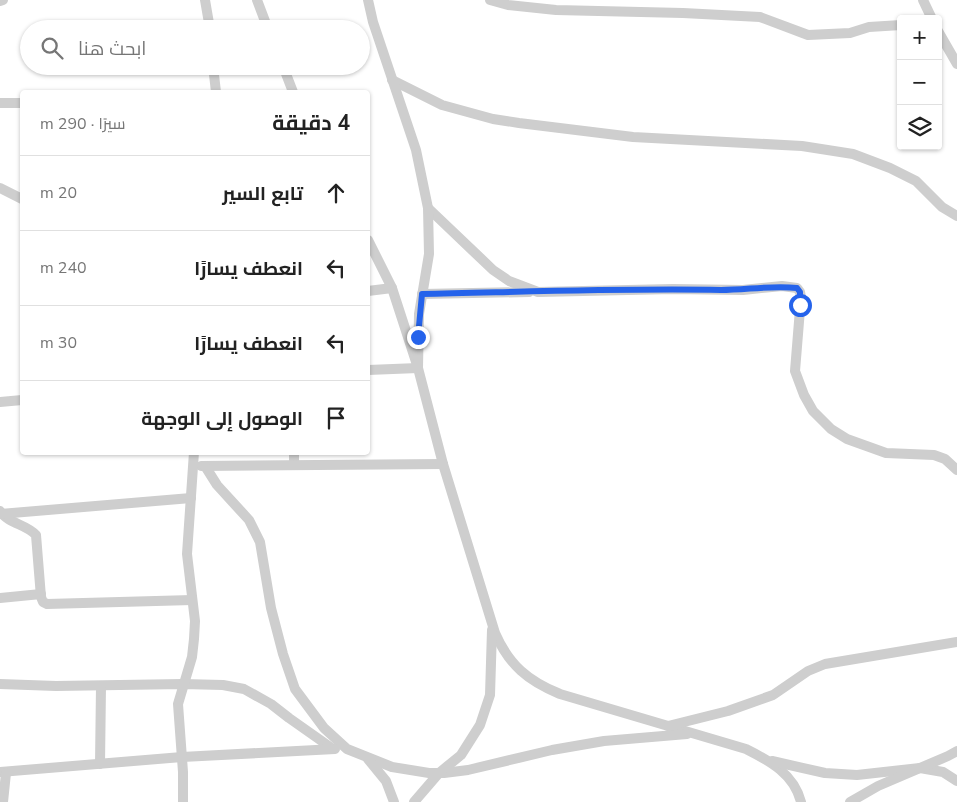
<!DOCTYPE html>
<html lang="ar">
<head>
<meta charset="utf-8">
<style>
  :root { --surface:#fff; --page:#f6f6f6; --text:#222; --muted:#767676; --line:#e0e0e0 }
  body { margin:0; font-family:"Nunito Sans",Cairo,sans-serif; background:var(--page); color:var(--text); direction:rtl }
  .controls { position:absolute; right:15px; top:15px; display:grid; overflow:hidden; border-radius:5px; box-shadow:0 1px 4px #0004 }
  .controls button { width:45px; height:45px; display:grid; place-items:center; padding:0; border:0; border-bottom:1px solid var(--line); background:var(--surface); color:var(--text); font:25px sans-serif }
  .stop { position:absolute; width:15px; height:15px; margin:-11px; border:4px solid #2563eb; border-radius:50%; background:#fff }
  .stop.end { background:#2563eb; border-color:#fff; box-shadow:0 1px 5px #0008 }
  .list { margin:0; padding:0; list-style:none }
  h2 { display:flex; justify-content:space-between; align-items:center; height:65px; margin:0; padding:0 20px; font-size:21px }
  h2 small { font-size:16px; font-weight:400; color:var(--muted) }
  .list li { display:grid; grid-template-columns:32px 1fr auto; gap:15px; align-items:center; box-sizing:border-box; height:75px; padding:0 20px; border-top:1px solid var(--line) }
  .list b { display:block; font-size:19px; white-space:nowrap }
  .list em { font-size:16px; font-style:normal; color:var(--muted) }
  .icon { flex:none; width:28px; height:28px; fill:none; stroke:currentColor; stroke-width:2; stroke-linecap:round; stroke-linejoin:round }
  .map { position:relative; flex:none; width:957px; height:802px; overflow:hidden; direction:ltr }
  .search { position:absolute; background:var(--surface); box-shadow:0 1px 4px #0004; left:20px; top:20px; width:350px; height:55px; display:flex; align-items:center; gap:12px; box-sizing:border-box; padding:0 18px; border-radius:28px; color:var(--muted); font-size:19px }
  .panel { position:absolute; background:var(--surface); box-shadow:0 1px 4px #0004; left:20px; top:90px; width:350px; height:365px; border-radius:5px; direction:rtl }
  .map>svg:first-child { display:block }
  .lines { fill:none; stroke-linecap:round; stroke-linejoin:round }
  .street { stroke:#cecece; stroke-width:10 }
  .route { stroke:#2563eb; stroke-width:6 }
</style>
</head>
<body>
<div class="map">
<svg width="957" height="802" viewBox="0 0 957 802">
  <rect width="100%" height="100%" fill="#fff"/>
  <g class="lines">
    <!-- street -->
    <g class="street">
      <path d="M205,0L210,29"/>
      <path d="M257,0L268,29"/>
      <path d="M490,0L508,5L556,10L683,13L760,17L808,35L850,33L869,27L901,25"/>
      <path d="M923,0L932,19"/>
      <path d="M0,1L3,0"/>
      <path d="M938,31L957,64"/>
      <path d="M213,66L216,92"/>
      <path d="M283,66L293,92"/>
      <path d="M392,80L442,105L493,119L519,123L633,137L802,146L853,154L890,168L916,181L942,207L957,216"/>
      <path d="M0,103H22"/>
      <path d="M0,188L22,199"/>
      <path d="M428,208L493,270L509,281L538,292L673,289L743,290L782,286L797,288L800,292L801,297L795,371L804,395L813,411L831,429L847,439L886,453L934,455L945,459L957,470"/>
      <path d="M368,240L392,288L418,368L443,464L495,633C509,665 528,681 560,694L746,749C770,761 794,774 801,802"/>
      <path d="M368,291L392,288"/>
      <path d="M422,294L529,292"/>
      <path d="M368,370L418,368L419,314L429,254L428,208L416,150L373,22L368,0"/>
      <path d="M0,402L22,400"/>
      <path d="M294,465V452"/>
      <path d="M201,466L443,464"/>
      <path d="M205,466L217,485L249,520L260,542L271,608L283,654L295,689L324,728L347,749L392,767L429,773H444L468,770L552,750L604,741L687,734"/>
      <path d="M0,511C9,524 26,524 36,535L41,597L43,602L47,604L192,600"/>
      <path d="M0,514L191,498"/>
      <path d="M0,598L41,594"/>
      <path d="M0,684L56,686L183,684L223,685L244,689L271,704L289,718L333,749"/>
      <path d="M668,726L728,711L773,695L808,671L825,664L957,642"/>
      <path d="M368,759L386,781L394,802"/>
      <path d="M772,761L825,773L857,775L920,768L943,772L957,781"/>
      <path d="M100,764L101,686"/>
      <path d="M0,772L182,757L335,749"/>
      <path d="M3,802L6,773"/>
      <path d="M183,802V772L178,704L192,657L194,639L195,621L187,554L194,452"/>
      <path d="M414,802L439,773L461,755L480,725L490,695L492,630"/>
      <path d="M850,802L878,786L948,756L957,751"/>
    </g>
  </g>
  <g class="lines">
    <!-- route -->
    <path class="route" d="M418,337L422,294C521,292 621,288 721,290C746,290 772,285 797,288L800,292V305"/>
  </g>
</svg>
<div class="controls">
<button>+</button>
<button>−</button>
<button><svg class="icon" aria-label="layers" viewBox="0 0 24 24"><path d="M12 4l9 5-9 5-9-5zM3 14l9 5 9-5"/></svg></button>
</div>
<div class="stop" style="left:800px;top:305px"></div>
<div class="stop end" style="left:418px;top:337px"></div>
<div class="search"><svg class="icon" aria-label="search" viewBox="0 0 24 24"><circle cx="10" cy="10" r="6"/><path d="M15 15l6 6"/></svg>ابحث هنا</div>
<section class="panel">
<h2>4 دقيقة<small>سيرًا · 290 m</small></h2>
<ul class="list">
<li><svg class="icon" aria-label="ahead" viewBox="0 0 24 24"><path d="M12 20V5M6 11l6-6 6 6"/></svg><div><b>تابع السير</b></div><em>20 m</em></li>
<li><svg class="icon" aria-label="left" viewBox="0 0 24 24"><path d="M17 20v-9H6M10 6l-5 5 5 5"/></svg><div><b>انعطف يسارًا</b></div><em>240 m</em></li>
<li><svg class="icon" aria-label="left" viewBox="0 0 24 24"><path d="M17 20v-9H6M10 6l-5 5 5 5"/></svg><div><b>انعطف يسارًا</b></div><em>30 m</em></li>
<li><svg class="icon" aria-label="arrive" viewBox="0 0 24 24"><path d="M6 21V4h12l-3 4 3 4H6"/></svg><div><b>الوصول إلى الوجهة</b></div></li>
</ul>
</section>
</div>
</body>
</html>
